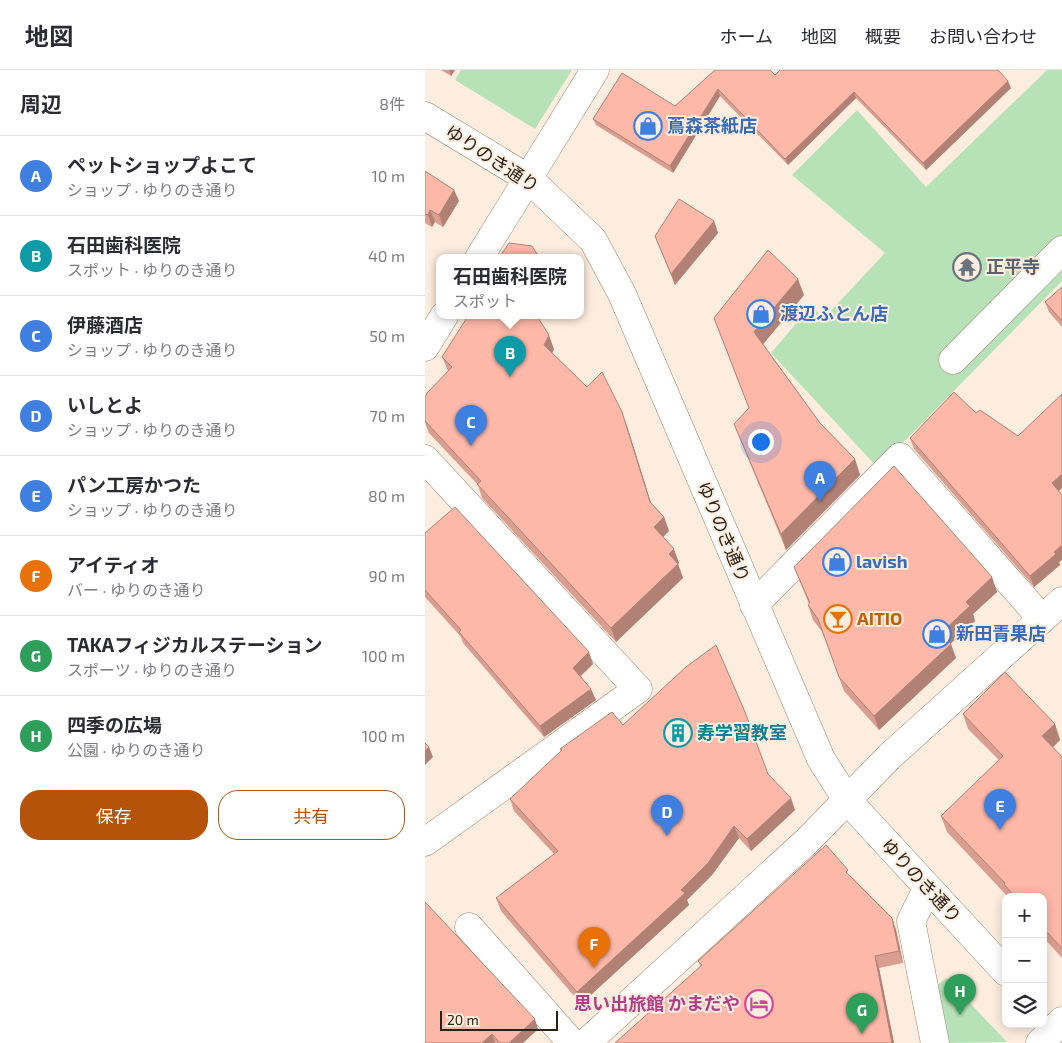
<!DOCTYPE html>
<html lang="ja">
<head>
<meta charset="utf-8">
<style>
  :root { --surface:#fff; --page:#f7f7f7; --text:#2b2b33; --muted:#7c7c81; --line:#e1e1e2; --accent:#b45309 }
  body { margin:0; font-family:"Exo 2","Noto Sans JP",sans-serif; background:var(--page); color:var(--text) }
  .controls { position:absolute; right:15px; bottom:15px; display:grid; overflow:hidden; border-radius:10px; box-shadow:0 2px 12px #0003 }
  .controls button { width:45px; height:45px; display:grid; place-items:center; padding:0; border:0; border-bottom:1px solid var(--line); background:var(--surface); color:var(--text); font:25px sans-serif }
  .scale { position:absolute; left:15px; bottom:12px; width:118px; box-sizing:border-box; padding-left:5px; border:2px solid #2a2117; border-top:0; font-size:14px; line-height:18px; white-space:nowrap; color:#2a2117; -webkit-text-stroke:4px #fdedde; paint-order:stroke }
  .you { position:absolute; left:335px; top:371px; width:18px; height:18px; margin:-12px; border:4px solid #fff; border-radius:50%; background:#1a73e8; box-shadow:0 0 0 8px #1a73e833 }
  .badge { display:grid; place-items:center; width:32px; height:32px; border-radius:50%; background:var(--accent); color:#fff; font-size:16px; font-weight:700 }
  .pin { position:absolute; translate:-50% -41px; filter:drop-shadow(0 1px 2px #0008) }
  .pin::after { content:''; position:absolute; top:26px; width:18px; height:15px; background:inherit; clip-path:polygon(0 0,100% 0,50% 100%) }
  .popup { position:absolute; left:11px; top:184px; width:148px; height:65px; box-sizing:border-box; display:grid; place-content:center; border-radius:10px; background:var(--surface); filter:drop-shadow(0 1px 4px #0005); font-size:16px; white-space:nowrap; color:var(--muted) }
  .popup b { font-size:19px; color:var(--text) }
  .popup::after { content:''; position:absolute; left:50%; top:100%; margin-left:-10px; border:10px solid transparent; border-top-color:var(--surface) }
  .list { margin:0; padding:0; list-style:none }
  h2 { display:flex; justify-content:space-between; align-items:center; height:65px; margin:0; padding:0 20px; font-size:21px }
  h2 small { font-size:16px; font-weight:400; color:var(--muted) }
  .list li { display:grid; grid-template-columns:32px 1fr auto; gap:15px; align-items:center; box-sizing:border-box; height:80px; padding:0 20px; border-top:1px solid var(--line) }
  .list b { display:block; font-size:19px; white-space:nowrap }
  .list p { margin:0; font-size:16px; white-space:nowrap; color:var(--muted) }
  .list em { font-size:16px; font-style:normal; color:var(--muted) }
  .actions { display:flex; gap:10px; padding:15px 20px }
  .actions a { flex:1; padding:11px 0; border:1px solid var(--accent); border-radius:20px; text-align:center; font-size:18px; color:var(--accent) }
  .actions .main { background:var(--accent); color:#fff }
  .icon { flex:none; width:28px; height:28px; fill:none; stroke:currentColor; stroke-width:2; stroke-linecap:round; stroke-linejoin:round }
  .map { position:relative; flex:none; width:637px; height:973px; overflow:hidden }
  header { display:flex; align-items:center; gap:30px; box-sizing:border-box; height:70px; padding:0 25px; background:var(--surface); border-bottom:1px solid var(--line) }
  header strong { font-size:24px }
  nav { display:flex; gap:28px; margin-inline-start:auto; font-size:18px }
  main { display:flex }
  aside { flex:1; background:var(--surface) }
  .map>svg:first-child { display:block }
  .green { fill:#b7e2b7 }
  .lines { fill:none; stroke-linecap:round; stroke-linejoin:round }
  .minor-casing { stroke:#9b836c; stroke-width:29 }
  .minor { stroke:#fff; stroke-width:28 }
  .wall { fill:#da9e90 }
  .shaded-wall { fill:#b18176 }
  .building { fill:#fdb8a8; stroke:#b18176 }
  .labels { text-anchor:middle; stroke-width:4; stroke-linejoin:round; paint-order:stroke }
  .shop-label { font-size:18px; font-weight:bold; fill:#366cbe; stroke:#fdedde; text-anchor:start }
  .street-label { font-size:18px; fill:#2a2117; stroke:#fdedde }
  .worship-label { font-size:18px; font-weight:bold; fill:#5b616d; stroke:#fdedde; text-anchor:start }
  .food-label { font-size:18px; font-weight:bold; fill:#c56008; stroke:#fdedde; text-anchor:start }
  .culture-label { font-size:18px; font-weight:bold; fill:#0d838f; stroke:#fdedde; text-anchor:start }
  .hotel-label { font-size:18px; font-weight:bold; fill:#b23c85; stroke:#fdedde; text-anchor:end }
</style>
</head>
<body>
<header>
<strong>地図</strong>
<nav><a>ホーム</a><a>地図</a><a>概要</a><a>お問い合わせ</a></nav>
</header>
<main>
<aside>
<h2>周辺<small>8件</small></h2>
<ul class="list">
<li><span class="badge" style="background:#3f7fe0">A</span><div><b>ペットショップよこて</b><p>ショップ · ゆりのき通り</p></div><em>10 m</em></li>
<li><span class="badge" style="background:#0f9aa8">B</span><div><b>石田歯科医院</b><p>スポット · ゆりのき通り</p></div><em>40 m</em></li>
<li><span class="badge" style="background:#3f7fe0">C</span><div><b>伊藤酒店</b><p>ショップ · ゆりのき通り</p></div><em>50 m</em></li>
<li><span class="badge" style="background:#3f7fe0">D</span><div><b>いしとよ</b><p>ショップ · ゆりのき通り</p></div><em>70 m</em></li>
<li><span class="badge" style="background:#3f7fe0">E</span><div><b>パン工房かつた</b><p>ショップ · ゆりのき通り</p></div><em>80 m</em></li>
<li><span class="badge" style="background:#e8710a">F</span><div><b>アイティオ</b><p>バー · ゆりのき通り</p></div><em>90 m</em></li>
<li><span class="badge" style="background:#2e9e5b">G</span><div><b>TAKAフィジカルステーション</b><p>スポーツ · ゆりのき通り</p></div><em>100 m</em></li>
<li><span class="badge" style="background:#2e9e5b">H</span><div><b>四季の広場</b><p>公園 · ゆりのき通り</p></div><em>100 m</em></li>
</ul>
<div class="actions"><a class="main">保存</a><a>共有</a></div>
</aside>
<div class="map">
<svg width="637" height="973" viewBox="0 0 637 973">
  <rect width="100%" height="100%" fill="#fdedde"/>
  <!-- green -->
  <g class="green">
    <path d="M36,0H147L110,59L30,10Z"/>
    <path d="M622,0H637V211L453,398L346,283L386,236L399,248L460,183L367,105L432,40L501,117Z"/>
    <path d="M521,908L582,972L518,973L508,919Z"/>
  </g>
  <g class="lines">
    <defs>
      <g id="minor">
        <path d="M0,46L104,109L168,170L197,224L396,689L422,730L581,902"/>
        <path d="M54,188L170,0"/>
        <path d="M0,277L19,246"/>
        <path d="M528,290L637,180"/>
        <path d="M0,389L213,619L0,772"/>
        <path d="M329,535L475,387L617,549"/>
        <path d="M502,819L486,851L510,973"/>
        <path d="M44,857L147,973"/>
        <path d="M161,973L382,771L465,686L637,531"/>
        <path d="M615,973L637,951"/>
      </g>
    </defs>
    <!-- minor casing -->
    <use href="#minor" class="minor-casing"/>
    <!-- minor -->
    <use href="#minor" class="minor"/>
  </g>
  <!-- wall -->
  <g class="wall">
    <path d="M16,0H30L26,6Z"/>
    <path d="M290,0L350,5L586,18L501,100L431,28L363,95L295,26L248,103L171,55L168,49L250,36Z"/>
    <path d="M0,101L29,120L34,131L18,157L10,152L7,157L0,153Z"/>
    <path d="M289,151L293,163L250,215L230,166Z"/>
    <path d="M637,217V257L624,242L620,232Z"/>
    <path d="M379,225L338,274L395,353L430,389L435,405L361,480L315,369L309,354L324,338L289,248Z"/>
    <path d="M129,279L127,283L202,356L226,433L239,447L244,461L238,467L254,493L253,494L258,508L191,572L57,428L53,415L4,363L0,353V327L23,301L17,287Z"/>
    <path d="M551,343L637,425V490L634,492L635,495L609,517L489,379L485,368Z"/>
    <path d="M0,463L168,594L156,606L171,630L119,667L38,573L36,567L0,527Z"/>
    <path d="M369,497L567,507L572,522L548,544L550,551L525,574L531,588L454,660L419,621L398,563L388,550L383,535L384,534Z"/>
    <path d="M538,644L630,654L635,670L628,677L637,687V888L618,867V827H583L522,762L516,746L574,690L543,659Z"/>
    <path d="M198,655L343,704L370,740L326,781L314,768L287,805L262,830L264,835L156,934L76,841L71,828L129,784L89,741L85,729L136,681L135,679Z"/>
    <path d="M425,805L467,848L471,860L478,893L454,898L469,973H190L276,897L273,891Z"/>
    <path d="M113,959L98,973H0Z"/>
  </g>
  <!-- shaded-wall -->
  <g class="shaded-wall">
    <path d="M24,0H30L26,6Z"/>
    <path d="M583,11L586,18L501,100L498,93Z"/>
    <path d="M293,19L295,26L248,103L245,96Z"/>
    <path d="M429,22L431,28L363,95L360,89Z"/>
    <path d="M29,120L34,131L18,157L14,145Z"/>
    <path d="M5,140L10,152L7,157L3,145Z"/>
    <path d="M289,151L293,163L250,215L246,204Z"/>
    <path d="M373,209L379,225L335,278L329,262Z"/>
    <path d="M124,265L129,279L124,289L119,275Z"/>
    <path d="M197,342L202,356L230,446L225,432Z"/>
    <path d="M430,389L435,405L361,480L356,464Z"/>
    <path d="M637,404V418L631,424L627,413Z"/>
    <path d="M239,447L244,461L234,471L229,457Z"/>
    <path d="M637,475V490L634,492L635,495L609,517L605,506Z"/>
    <path d="M249,479L254,493L253,494L258,508L191,572L186,558L244,484Z"/>
    <path d="M567,507L572,522L548,544L550,551L521,578L516,563L541,532Z"/>
    <path d="M526,574L531,588L454,660L449,646Z"/>
    <path d="M164,582L168,594L152,609L148,598Z"/>
    <path d="M166,619L171,630L119,667L115,656Z"/>
    <path d="M630,654L635,670L623,682L617,666Z"/>
    <path d="M4,677L8,687L0,695V681Z"/>
    <path d="M366,728L370,740L326,781L322,769Z"/>
    <path d="M309,756L314,768L287,805L262,830L264,835L156,934L152,922L256,820Z"/>
    <path d="M467,848L471,860L478,893L474,881Z"/>
    <path d="M450,886L454,898L469,973H467Z"/>
    <path d="M110,949L113,959L98,973H84Z"/>
    <path d="M67,964L70,973H57Z"/>
  </g>
  <!-- building -->
  <g class="building">
    <path d="M290,0H345L350,5L355,0H573L583,11L498,93L429,22L360,89L293,19L245,96L168,49L197,3L250,36Z"/>
    <path d="M0,101L29,120L14,145L5,140L3,145L0,144Z"/>
    <path d="M254,129L289,151L246,204L230,166Z"/>
    <path d="M84,173L107,176L114,187L116,188H74Z"/>
    <path d="M343,180L373,209L329,262L395,353L430,389L356,464L309,354L324,338L289,248Z"/>
    <path d="M637,217V251L620,232Z"/>
    <path d="M43,246H112L124,265L119,275L162,317L177,302L197,342L225,432L239,447L229,457L249,479L244,484L253,494L186,558L52,414L56,411L0,351V327L2,323L27,297L17,287Z"/>
    <path d="M529,322L551,343L555,340L593,366L637,324V404L627,413L637,425V475L629,482L631,484L605,506L485,368Z"/>
    <path d="M469,396L567,507L541,532L545,536L516,563L526,574L449,646L414,607L393,549L383,535L385,533L369,497Z"/>
    <path d="M30,437L164,582L148,598L166,619L115,656L34,562L36,560L0,520V463Z"/>
    <path d="M291,575L320,642L343,704L366,728L322,769L309,756L283,793L256,820L260,823L152,922L71,828L133,781L85,729L137,680L135,679L187,642L198,655L261,597Z"/>
    <path d="M580,602L630,654L617,666L637,687V878L618,858V827H590L579,814L580,813L516,746L578,686L538,644Z"/>
    <path d="M0,673L4,677L0,681Z"/>
    <path d="M401,775L423,800L421,802L467,848L474,881L450,886L467,973H190L277,895L273,891Z"/>
    <path d="M0,832L110,949L84,973H75L67,964L57,973H0Z"/>
  </g>
  <!-- icons -->
  <defs>
    <symbol id="shop-ring" viewBox="-11 -11 22 22"><circle r="9.5" fill="#fdedde" stroke="#3f7fe0" stroke-width="1.5"/><path d="M-5-2.5h2.3a2.7 3.5 0 0 1 5.4 0H5L5.5 6h-11ZM-1.5-2.5h3a1.5 2.3 0 0 0-3 0Z" fill="#3f7fe0"/></symbol>
    <symbol id="temple-ring" viewBox="-11 -11 22 22"><circle r="9.5" fill="#fdedde" stroke="#6b7280" stroke-width="1.5"/><path d="M0-6L5-2H3V0L6.5 2.5H4V6H1.5V3h-3V6H-4V2.5H-6.5L-3 0V-2H-5Z" fill="#6b7280"/></symbol>
    <symbol id="bar-ring" viewBox="-11 -11 22 22"><circle r="9.5" fill="#fdedde" stroke="#e8710a" stroke-width="1.5"/><path d="M-6-5H6L.8 .8V4.5H3.5V6h-7V4.5H-.8V.8Z" fill="#e8710a"/></symbol>
    <symbol id="building-ring" viewBox="-11 -11 22 22"><circle r="9.5" fill="#fdedde" stroke="#0f9aa8" stroke-width="1.5"/><path d="M-4-6H4V6H1V3H-1V6H-4ZM-2.5-4.3h1.7v1.8h-1.7ZM.8-4.3h1.7v1.8H.8ZM-2.5-1h1.7V.8h-1.7ZM.8-1h1.7V.8H.8Z" fill="#0f9aa8"/></symbol>
    <symbol id="hotel-ring" viewBox="-11 -11 22 22"><circle r="9.5" fill="#fdedde" stroke="#d1479c" stroke-width="1.5"/><path d="M-6-4.5h1.5V1H6V5H4.5V3h-9V5H-6ZM-4 0a1.8 1.8 0 1 1 3.6 0ZM.5 0V-2.5h3Q6-2.5 6 0Z" fill="#d1479c"/></symbol>
  </defs>
  <g fill-rule="evenodd">
    <use href="#shop-ring" x="207" y="40" width="32" height="32"/>
    <use href="#temple-ring" x="526" y="181" width="32" height="32"/>
    <use href="#shop-ring" x="320" y="228" width="32" height="32"/>
    <use href="#shop-ring" x="396" y="476" width="32" height="32"/>
    <use href="#bar-ring" x="397" y="533" width="32" height="32"/>
    <use href="#shop-ring" x="496" y="548" width="32" height="32"/>
    <use href="#building-ring" x="237" y="647" width="32" height="32"/>
    <use href="#hotel-ring" x="318" y="918" width="32" height="32"/>
  </g>
  <g class="labels">
    <!-- shop labels -->
    <g class="shop-label">
      <text x="242" y="62">蔦森茶紙店</text>
      <text x="355" y="250">渡辺ふとん店</text>
      <text x="431" y="498">lavish</text>
      <text x="531" y="570">新田青果店</text>
    </g>
    <!-- street labels -->
    <g class="street-label">
      <text transform="translate(67 89) rotate(33)" y="6">ゆりのき通り</text>
      <text transform="translate(298 462) rotate(67)" y="6">ゆりのき通り</text>
      <text transform="translate(496 811) rotate(47)" y="6">ゆりのき通り</text>
    </g>
    <!-- worship labels -->
    <g class="worship-label">
      <text x="561" y="203">正平寺</text>
    </g>
    <!-- food labels -->
    <g class="food-label">
      <text x="432" y="555">AITIO</text>
    </g>
    <!-- culture labels -->
    <g class="culture-label">
      <text x="272" y="669">寿学習教室</text>
    </g>
    <!-- hotel labels -->
    <g class="hotel-label">
      <text x="315" y="940">思い出旅館 かまだや</text>
    </g>
  </g>
</svg>
<div class="controls">
<button>+</button>
<button>−</button>
<button><svg class="icon" aria-label="layers" viewBox="0 0 24 24"><path d="M12 4l9 5-9 5-9-5zM3 14l9 5 9-5"/></svg></button>
</div>
<div class="scale">20 m</div>
<div class="you"></div>
<div class="pin badge" style="left:395px;top:432px;background:#3f7fe0">A</div>
<div class="pin badge" style="left:85px;top:307px;background:#0f9aa8">B</div>
<div class="popup"><b>石田歯科医院</b>スポット</div>
<div class="pin badge" style="left:46px;top:376px;background:#3f7fe0">C</div>
<div class="pin badge" style="left:242px;top:766px;background:#3f7fe0">D</div>
<div class="pin badge" style="left:575px;top:760px;background:#3f7fe0">E</div>
<div class="pin badge" style="left:169px;top:898px;background:#e8710a">F</div>
<div class="pin badge" style="left:437px;top:964px;background:#2e9e5b">G</div>
<div class="pin badge" style="left:535px;top:945px;background:#2e9e5b">H</div>
</div>
</main>
</body>
</html>
